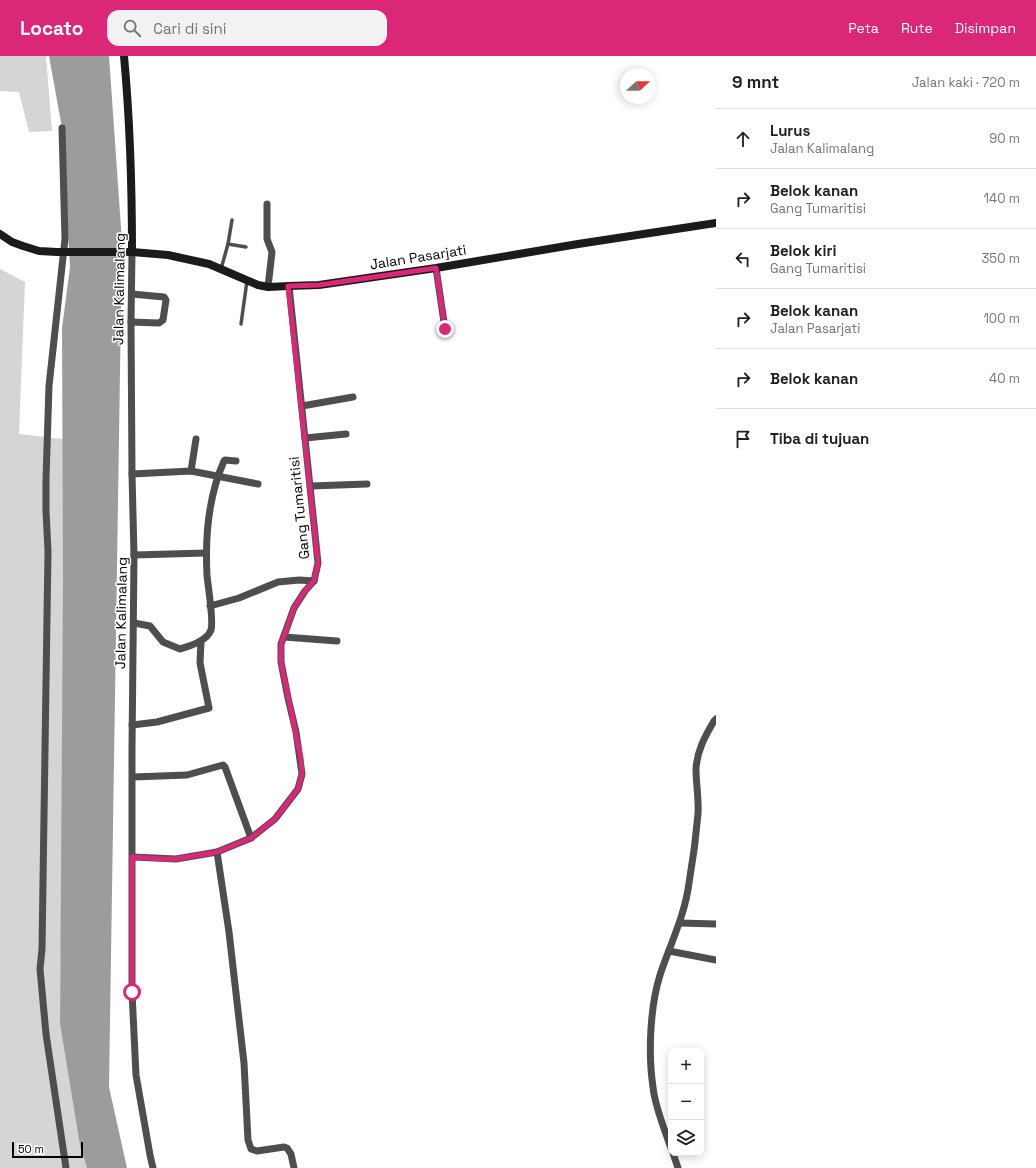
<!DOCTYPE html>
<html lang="id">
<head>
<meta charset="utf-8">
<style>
  :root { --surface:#fff; --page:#f2f2f2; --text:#202124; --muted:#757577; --line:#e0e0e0; --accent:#db2777 }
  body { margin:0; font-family:"Space Grotesk",sans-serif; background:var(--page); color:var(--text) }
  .controls { position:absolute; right:12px; bottom:12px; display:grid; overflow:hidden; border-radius:8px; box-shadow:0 2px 10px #0003 }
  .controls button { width:36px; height:36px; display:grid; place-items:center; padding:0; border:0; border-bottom:1px solid var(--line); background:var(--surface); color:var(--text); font:20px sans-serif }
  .compass { position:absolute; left:620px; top:12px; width:36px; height:36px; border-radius:50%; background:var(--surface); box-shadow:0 2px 10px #0003; rotate:69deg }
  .scale { position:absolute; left:12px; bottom:10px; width:71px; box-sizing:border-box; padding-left:4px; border:2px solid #000; border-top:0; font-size:11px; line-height:14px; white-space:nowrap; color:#000; -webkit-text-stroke:3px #fff; paint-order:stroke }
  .stop { position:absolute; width:12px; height:12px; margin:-9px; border:3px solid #db2777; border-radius:50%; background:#fff }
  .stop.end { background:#db2777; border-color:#fff; box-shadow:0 1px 4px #0008 }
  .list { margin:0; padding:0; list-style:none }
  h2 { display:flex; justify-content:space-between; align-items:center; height:52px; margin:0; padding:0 16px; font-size:17px }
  h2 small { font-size:13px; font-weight:400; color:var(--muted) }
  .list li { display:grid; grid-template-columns:26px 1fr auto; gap:12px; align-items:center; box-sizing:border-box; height:60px; padding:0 16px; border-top:1px solid var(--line) }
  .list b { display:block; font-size:15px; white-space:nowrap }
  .list p { margin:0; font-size:13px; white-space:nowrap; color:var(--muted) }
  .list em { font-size:13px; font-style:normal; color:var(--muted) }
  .icon { flex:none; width:22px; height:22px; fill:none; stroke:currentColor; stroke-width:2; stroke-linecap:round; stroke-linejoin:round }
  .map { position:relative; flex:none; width:716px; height:1112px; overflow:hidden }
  header { display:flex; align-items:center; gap:24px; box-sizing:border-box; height:56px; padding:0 20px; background:var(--accent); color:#fff }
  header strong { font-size:19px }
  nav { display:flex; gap:22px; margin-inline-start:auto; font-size:14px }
  .search { width:280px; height:36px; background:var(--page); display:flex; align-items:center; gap:10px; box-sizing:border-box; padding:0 14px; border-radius:12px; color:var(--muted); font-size:15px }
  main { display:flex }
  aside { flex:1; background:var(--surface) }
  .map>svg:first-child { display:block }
  .green { fill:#d5d5d5 }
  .water { fill:#9c9c9c }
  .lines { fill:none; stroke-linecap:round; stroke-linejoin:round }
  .service { stroke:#4e4e4e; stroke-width:3.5 }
  .minor { stroke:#4e4e4e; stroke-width:7 }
  .secondary { stroke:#1b1b1b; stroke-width:8 }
  .route { stroke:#db2777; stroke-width:5 }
  .labels { text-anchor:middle; stroke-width:3; stroke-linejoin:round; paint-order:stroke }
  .street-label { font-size:14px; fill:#000; stroke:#fff }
</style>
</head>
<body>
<header>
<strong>Locato</strong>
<div class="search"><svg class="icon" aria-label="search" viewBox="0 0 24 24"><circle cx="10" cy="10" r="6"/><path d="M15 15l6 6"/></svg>Cari di sini</div>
<nav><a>Peta</a><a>Rute</a><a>Disimpan</a></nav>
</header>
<main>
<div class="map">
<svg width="716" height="1112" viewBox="0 0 716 1112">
  <rect width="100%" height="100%" fill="#fff"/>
  <!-- green -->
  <g class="green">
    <path d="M0,0H46L52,75L29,76L19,36L0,35Z"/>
    <path d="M0,213L25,226L19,378L63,383L64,642L60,968L80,1090L87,1112H0Z"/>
  </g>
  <!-- water -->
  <path class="water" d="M49,0H109L122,186L109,1031L127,1112H87L80,1090L60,968L63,524L62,272L70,211L62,72Z"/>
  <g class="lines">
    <!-- service -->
    <g class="service">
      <path d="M228,188L246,191"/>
      <path d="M221,213L228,188L232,164"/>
      <path d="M241,268L247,225"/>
    </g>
    <!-- minor -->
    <g class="minor">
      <path d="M62,72L65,183L49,330L46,423V455L48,495L42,893L40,913L46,978L66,1112"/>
      <path d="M267,148V183L272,196L268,231"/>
      <path d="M132,196L131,266L132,418L134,499L132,692V936L136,1019L150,1099L153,1112"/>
      <path d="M436,212L445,273"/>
      <path d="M131,266L159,267L163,264L166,244L164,241L132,238"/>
      <path d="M302,350L353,341"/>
      <path d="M305,382L346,378"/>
      <path d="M191,415L196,383"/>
      <path d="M132,418L191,415L258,428"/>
      <path d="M311,430L367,428"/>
      <path d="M134,499L206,497"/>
      <path d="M210,550L239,542L278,526L299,524L314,525"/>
      <path d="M134,567L150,570L163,586L180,593C190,590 207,585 211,574C214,565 208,531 207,519C205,481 208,441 224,405L225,404L236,405"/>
      <path d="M284,581L337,585"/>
      <path d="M132,669L157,666L209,652L200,607L201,585"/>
      <path d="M133,721L187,719L223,709L225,711L251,782"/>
      <path d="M217,796L229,876L244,1007L248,1084L251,1093L257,1095L284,1091L287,1092L291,1098L294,1112"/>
      <path d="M133,801L176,803L217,796L251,782L275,763L298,733L302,718L296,676L288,642L281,606V588L294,552L305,535L314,525L318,507L289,230"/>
      <path d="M680,867L716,868"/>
      <path d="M669,895L716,904"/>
      <path d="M671,1092C664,1072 655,1051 653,1031C648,998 650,951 660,919C670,889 685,859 689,827C693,804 696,781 698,758C699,743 696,728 696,713C697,695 705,680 714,665L716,663"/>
      <path d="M673,1097L678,1112"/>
    </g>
    <!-- secondary -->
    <g class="secondary">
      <path d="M124,0C130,65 132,130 132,196"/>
      <path d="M0,178L12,186L23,190L39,195L57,196H132L168,199L209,208L258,229L268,231L289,230L319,229L436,212L578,188L716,167"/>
    </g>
  </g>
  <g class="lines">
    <!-- route -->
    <path class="route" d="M132,936V801L164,803H176L217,796L251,782L275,763L298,733L302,718L301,703L281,606V588L294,552L305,535L314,525L318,507L288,230L319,229L436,212L445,273"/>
  </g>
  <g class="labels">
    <!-- street labels -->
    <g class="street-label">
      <text transform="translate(418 201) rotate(-9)" y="5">Jalan Pasarjati</text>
      <text transform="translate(119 233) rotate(-89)" y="5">Jalan Kalimalang</text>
      <text transform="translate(299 452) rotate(-96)" y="5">Gang Tumaritisi</text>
      <text transform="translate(121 557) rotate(-89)" y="5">Jalan Kalimalang</text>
    </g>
  </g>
</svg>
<div class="controls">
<button>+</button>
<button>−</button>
<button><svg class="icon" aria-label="layers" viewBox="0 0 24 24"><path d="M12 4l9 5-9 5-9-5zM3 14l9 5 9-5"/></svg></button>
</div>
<svg class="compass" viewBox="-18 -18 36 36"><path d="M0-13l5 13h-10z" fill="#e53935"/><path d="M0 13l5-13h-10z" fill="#757577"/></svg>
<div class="scale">50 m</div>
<div class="stop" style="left:132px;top:936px"></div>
<div class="stop end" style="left:445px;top:273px"></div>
</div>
<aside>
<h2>9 mnt<small>Jalan kaki · 720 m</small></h2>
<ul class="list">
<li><svg class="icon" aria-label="ahead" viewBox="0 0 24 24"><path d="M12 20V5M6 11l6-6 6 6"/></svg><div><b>Lurus</b><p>Jalan Kalimalang</p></div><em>90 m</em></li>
<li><svg class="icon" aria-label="right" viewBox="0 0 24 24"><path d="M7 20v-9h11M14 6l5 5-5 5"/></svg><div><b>Belok kanan</b><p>Gang Tumaritisi</p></div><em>140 m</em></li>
<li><svg class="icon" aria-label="left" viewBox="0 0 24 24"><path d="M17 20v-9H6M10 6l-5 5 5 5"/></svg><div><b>Belok kiri</b><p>Gang Tumaritisi</p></div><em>350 m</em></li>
<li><svg class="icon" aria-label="right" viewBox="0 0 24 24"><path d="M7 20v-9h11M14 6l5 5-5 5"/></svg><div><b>Belok kanan</b><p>Jalan Pasarjati</p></div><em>100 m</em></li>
<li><svg class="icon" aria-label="right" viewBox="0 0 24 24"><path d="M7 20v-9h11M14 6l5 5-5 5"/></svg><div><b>Belok kanan</b></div><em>40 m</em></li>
<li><svg class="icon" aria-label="arrive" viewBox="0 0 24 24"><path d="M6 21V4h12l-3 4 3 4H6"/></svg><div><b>Tiba di tujuan</b></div></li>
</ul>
</aside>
</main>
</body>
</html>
